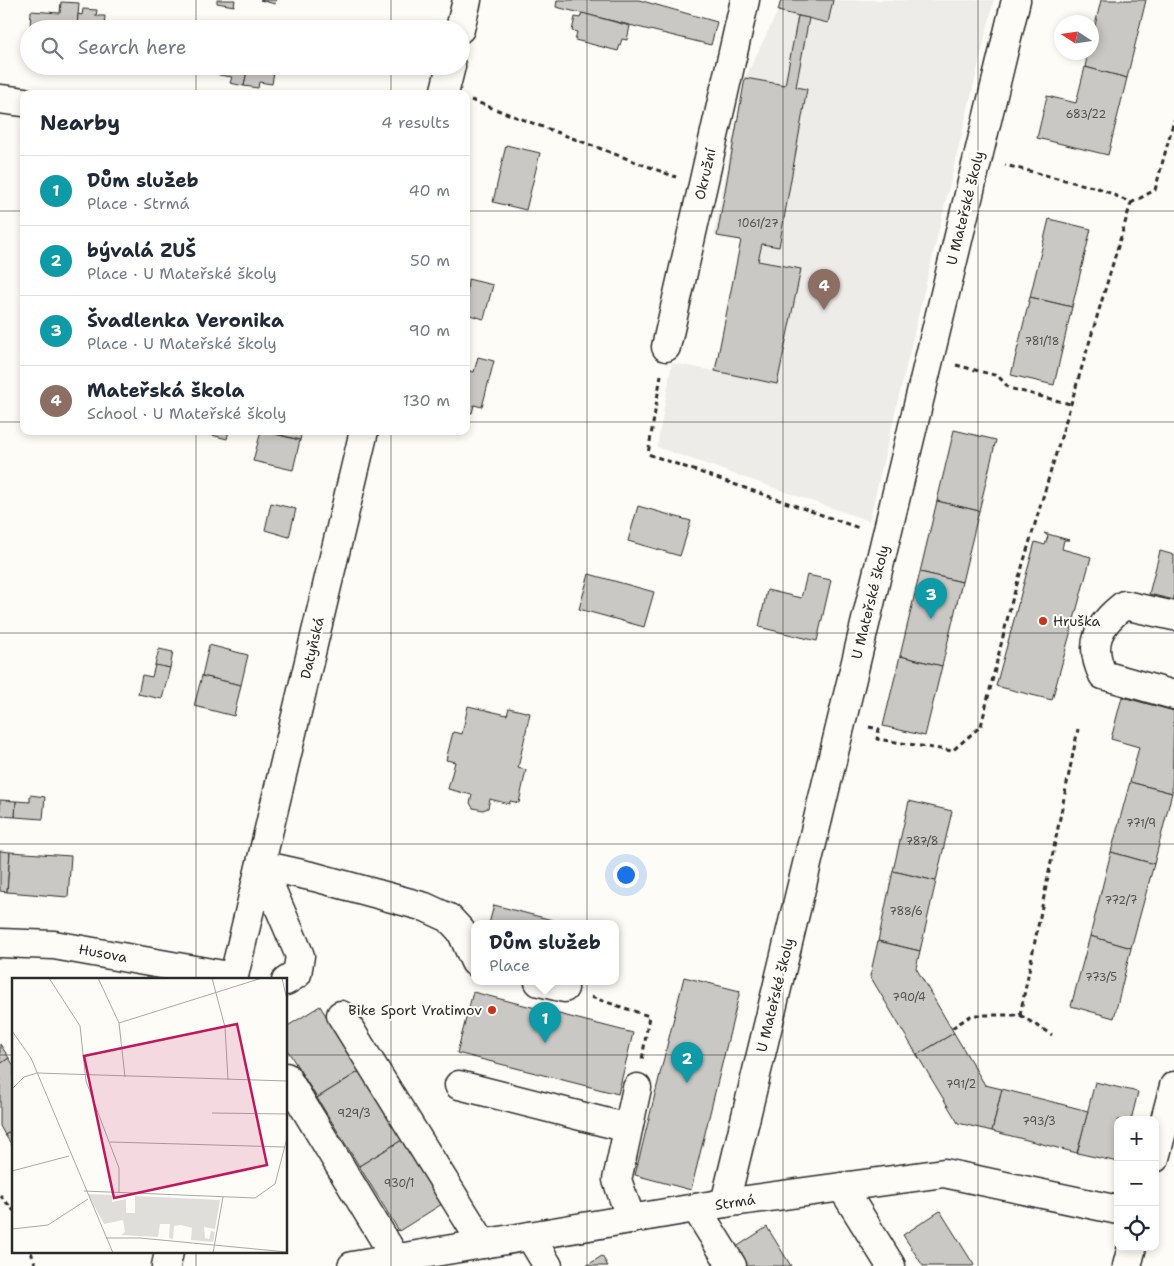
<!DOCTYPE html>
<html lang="en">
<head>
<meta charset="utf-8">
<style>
  :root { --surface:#fff; --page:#f2f2f3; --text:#1f2937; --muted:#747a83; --line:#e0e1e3; --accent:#b45309 }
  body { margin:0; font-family:"Shantell Sans",sans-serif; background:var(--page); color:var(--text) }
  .controls { position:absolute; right:15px; bottom:15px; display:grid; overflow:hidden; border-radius:10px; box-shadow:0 2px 8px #0003 }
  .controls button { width:45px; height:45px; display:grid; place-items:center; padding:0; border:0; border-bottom:1px solid var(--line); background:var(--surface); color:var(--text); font:25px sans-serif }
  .compass { position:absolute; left:1054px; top:15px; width:45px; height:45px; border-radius:50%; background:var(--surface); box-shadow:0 2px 8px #0003; rotate:282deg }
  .you { position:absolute; left:625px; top:874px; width:18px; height:18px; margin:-12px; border:4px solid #fff; border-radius:50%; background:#1a73e8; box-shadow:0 0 0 8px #1a73e833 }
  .badge { display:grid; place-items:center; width:32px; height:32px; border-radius:50%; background:var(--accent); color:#fff; font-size:16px; font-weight:700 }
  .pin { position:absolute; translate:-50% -41px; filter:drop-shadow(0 1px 2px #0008) }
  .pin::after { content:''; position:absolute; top:26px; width:18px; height:15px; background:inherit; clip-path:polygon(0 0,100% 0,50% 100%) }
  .popup { position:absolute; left:471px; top:920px; width:148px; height:65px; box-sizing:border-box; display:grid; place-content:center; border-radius:10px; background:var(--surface); filter:drop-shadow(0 1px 4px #0005); font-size:16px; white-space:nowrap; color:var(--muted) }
  .popup b { font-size:19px; color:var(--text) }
  .popup::after { content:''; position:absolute; left:50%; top:100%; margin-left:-10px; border:10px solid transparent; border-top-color:var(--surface) }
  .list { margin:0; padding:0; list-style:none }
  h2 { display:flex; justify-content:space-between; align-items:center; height:65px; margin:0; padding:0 20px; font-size:21px }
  h2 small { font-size:16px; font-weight:400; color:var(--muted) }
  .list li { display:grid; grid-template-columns:32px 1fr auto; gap:15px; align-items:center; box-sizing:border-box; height:70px; padding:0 20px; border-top:1px solid var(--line) }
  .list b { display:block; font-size:19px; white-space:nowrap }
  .list p { margin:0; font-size:16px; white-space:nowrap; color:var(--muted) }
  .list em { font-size:16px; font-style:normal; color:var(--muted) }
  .icon { flex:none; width:28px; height:28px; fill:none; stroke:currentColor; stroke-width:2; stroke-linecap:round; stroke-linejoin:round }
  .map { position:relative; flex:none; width:1174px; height:1266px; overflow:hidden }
  .search { position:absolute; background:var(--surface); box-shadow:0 2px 8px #0003; left:20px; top:20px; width:450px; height:55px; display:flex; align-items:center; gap:12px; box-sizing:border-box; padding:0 18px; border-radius:28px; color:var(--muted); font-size:19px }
  .panel { position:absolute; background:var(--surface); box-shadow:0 2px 8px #0003; left:20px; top:90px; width:450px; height:345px; border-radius:10px }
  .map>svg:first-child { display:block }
  .built { fill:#edece8 }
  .building { fill:#c9c8c4; stroke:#2b2b2b }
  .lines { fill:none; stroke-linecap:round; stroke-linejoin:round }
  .minor-casing { stroke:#2b2b2b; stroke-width:31 }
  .major-casing { stroke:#2b2b2b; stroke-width:31 }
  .path { stroke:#2b2b2b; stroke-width:3; stroke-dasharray:5 4; stroke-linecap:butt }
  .minor { stroke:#fdfcf7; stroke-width:28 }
  .major { stroke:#fdfcf7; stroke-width:28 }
  .grid { fill:none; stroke:#2b2b2b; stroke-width:1; stroke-opacity:0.55 }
  .poi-dot { fill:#c8321e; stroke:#fdfcf7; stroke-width:2 }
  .labels { text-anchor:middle; stroke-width:4; stroke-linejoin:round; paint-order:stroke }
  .number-label { font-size:11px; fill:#525251 }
  .street-label { font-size:14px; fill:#2b2b2b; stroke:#fdfcf7 }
  .poi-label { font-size:14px; fill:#2b2b2b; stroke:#fdfcf7; text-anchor:start }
  .inset-road { fill:none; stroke:#a9a8a5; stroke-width:1 }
  .view { fill:#c2185b; fill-opacity:0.15; stroke:#c2185b; stroke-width:2.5 }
  .inset-edge { fill:none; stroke:#2b2b2b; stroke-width:2.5 }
</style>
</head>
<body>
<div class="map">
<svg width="1174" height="1266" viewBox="0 0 1174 1266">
  <rect width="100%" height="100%" fill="#fdfcf7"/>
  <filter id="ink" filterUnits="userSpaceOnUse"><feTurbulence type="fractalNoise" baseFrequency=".02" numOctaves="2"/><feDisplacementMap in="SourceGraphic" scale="10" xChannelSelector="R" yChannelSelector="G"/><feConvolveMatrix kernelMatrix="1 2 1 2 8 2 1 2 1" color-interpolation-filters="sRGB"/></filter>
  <g filter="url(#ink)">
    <!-- built -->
    <path class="built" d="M780,0H994L869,521L657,447L672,363L715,371L741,241L714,235L745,78L778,11Z"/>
    <!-- building -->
    <g class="building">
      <path d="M217,0H235L234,6L217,3Z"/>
      <path d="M260,0H276L275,4Z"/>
      <path d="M557,0H639L717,22L711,45L556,7Z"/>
      <path d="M781,0H833L828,23L778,11Z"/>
      <path d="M1101,0H1146L1127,78L1085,67L1088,52H1092V38Z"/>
      <path d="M61,2L79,3L77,29H30L31,11L60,13Z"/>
      <path d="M83,9L97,10L96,16H105L104,29H77L78,14L82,15Z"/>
      <path d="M582,13L630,26L627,40L622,39L618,51L575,40L577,32L572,31L575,17L580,18Z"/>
      <path d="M798,16L809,18L796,87L807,89L779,247L762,244L758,261L801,269L777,384L715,371L741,240L717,236L745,78L785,85Z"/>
      <path d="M220,66H248L244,86L230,83L232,77L219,75Z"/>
      <path d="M248,66H275L272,84L259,82L258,88L244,86Z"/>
      <path d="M1085,67L1127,78L1108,155L1037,138L1047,96L1076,103Z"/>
      <path d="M506,145L540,153L526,210L493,202Z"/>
      <path d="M1049,219L1091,229L1072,307L1030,297Z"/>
      <path d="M468,279L493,285L484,319L466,314Z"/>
      <path d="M1030,297L1072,307L1054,385L1011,375Z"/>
      <path d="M478,357L494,361L482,407L474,405L472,413L466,412V370L474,372Z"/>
      <path d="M954,430L996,440L979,511L937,501Z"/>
      <path d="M196,431H229L227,439Z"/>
      <path d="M261,431L300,440L293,470L253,461Z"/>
      <path d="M265,431H302L300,440Z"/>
      <path d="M937,501L979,511L962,582L920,572Z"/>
      <path d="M271,503L296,509L289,537L265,530Z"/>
      <path d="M638,506L691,521L680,556L628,541Z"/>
      <path d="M1044,533L1069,540H1064L1062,549L1091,557L1052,700L996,686L1035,542L1045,545L1048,536Z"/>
      <path d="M1160,551L1174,555V600L1149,594Z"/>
      <path d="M920,572L962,582L942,666L900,656Z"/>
      <path d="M589,574L654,592L644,627L579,609Z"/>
      <path d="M807,575L831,580L817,641L759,627L767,590L801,598Z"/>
      <path d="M209,645L248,655L241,685L202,676Z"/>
      <path d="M159,649L173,652L170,668L155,665Z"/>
      <path d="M900,656L942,666L925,736L883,726Z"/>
      <path d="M155,665L170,668L162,699L138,694L142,675L152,677Z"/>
      <path d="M202,676L241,685L234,716L194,706Z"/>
      <path d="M1122,697L1174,711L1172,793L1130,782L1139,747L1111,739Z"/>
      <path d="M468,706L507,715L509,708L530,713L518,768L526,770L519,803L510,801L509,804L490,799L488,808L483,810L473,808L470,803L472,795L448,789L455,762L446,760L453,732L462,734Z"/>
      <path d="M1130,782L1172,793L1154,864L1111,852Z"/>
      <path d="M30,795L45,797L43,819L15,817L16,801L30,802Z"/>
      <path d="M0,800L16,801L15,817L0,816Z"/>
      <path d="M909,801L952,811L936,881L893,871Z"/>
      <path d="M0,851L10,852L7,892L0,891Z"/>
      <path d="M10,852L71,856L68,897L7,892Z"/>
      <path d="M1111,852L1154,864L1131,948L1090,936Z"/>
      <path d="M893,871L936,881L920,951L878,941Z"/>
      <path d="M494,905L560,922V924H489Z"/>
      <path d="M1090,936L1131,948L1114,1018L1071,1006Z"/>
      <path d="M878,941L920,951L916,968L954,1033L917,1055L870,976Z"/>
      <path d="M684,977L740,991L691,1190L635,1175Z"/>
      <path d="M473,992L633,1033L618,1094L457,1053Z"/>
      <path d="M320,1006L360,1071L317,1098L286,1048V1027Z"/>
      <path d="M954,1033L985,1085L1002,1089L992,1131L958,1123L917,1055Z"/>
      <path d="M0,1044L9,1058L0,1064Z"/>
      <path d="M9,1058L14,1066V1129L5,1135L0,1126V1064Z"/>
      <path d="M360,1071L402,1140L359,1166L317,1098Z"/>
      <path d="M1095,1082L1138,1092L1131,1120H1118V1162L1077,1153Z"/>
      <path d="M1002,1089L1088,1111L1077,1153L992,1131Z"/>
      <path d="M14,1129V1148L5,1135Z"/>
      <path d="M402,1140L442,1204L399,1231L359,1166Z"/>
      <path d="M940,1211L974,1265L973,1266H923L903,1235Z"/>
      <path d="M767,1227L791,1266H739L730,1251Z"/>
      <path d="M602,1256L608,1266H586Z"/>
    </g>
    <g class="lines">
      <defs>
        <g id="minor">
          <path d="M0,99L24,102"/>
          <path d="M666,347L745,0"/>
          <path d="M1174,616L1124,605C1098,625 1088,644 1103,675L1174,695"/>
          <path d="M261,865L315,877L425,907L449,918L461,931L475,962"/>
          <path d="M261,865L300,956L297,974L286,981"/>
          <path d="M0,943L54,945L234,977"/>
          <path d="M539,982L564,988"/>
          <path d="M341,1015L483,1244"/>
          <path d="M286,1077L396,1259"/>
          <path d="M459,1085L628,1128"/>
          <path d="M1155,1158L1174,1086"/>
          <path d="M842,1187L891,1266"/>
          <path d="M725,1203L1016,0"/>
          <path d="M696,1208L732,1266"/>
          <path d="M631,1219L617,1180L637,1088"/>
          <path d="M530,1236L548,1266"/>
          <path d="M352,1266L725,1203L944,1173L1118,1210"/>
          <path d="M1127,1266L1132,1247"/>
        </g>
        <g id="major">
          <path d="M460,29L467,0"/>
          <path d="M444,94L451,66"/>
          <path d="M233,980L364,431"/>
          <path d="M166,1266L169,1252"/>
        </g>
      </defs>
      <!-- minor casing -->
      <use href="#minor" class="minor-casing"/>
      <!-- major casing -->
      <use href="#major" class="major-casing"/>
      <!-- path -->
      <g class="path">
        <path d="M471,100L676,177"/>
        <path d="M1131,203L1155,190L1174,120"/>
        <path d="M956,365L998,376L1009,388L1070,404"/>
        <path d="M661,375L648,454L859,528"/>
        <path d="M869,727L879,729L877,739L952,751L981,726L1011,604L1131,203L1101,189L1005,165"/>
        <path d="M591,997L649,1016L642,1060"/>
        <path d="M1020,1015L1052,1035"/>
        <path d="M952,1028L972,1015H1020L1078,729"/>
        <path d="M0,1195L14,1211"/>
        <path d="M31,1252L36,1266"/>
      </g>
      <!-- minor -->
      <use href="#minor" class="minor"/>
      <!-- major -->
      <use href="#major" class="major"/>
    </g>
  </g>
  <!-- grid -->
  <path class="grid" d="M196,0V29M391,0V29M587,0V1266M783,0V1266M978,0V1266M196,66V94M391,66V94M0,211H24M466,211H1174M0,422H24M466,422H1174M196,431V980M391,431V1266M0,633H1174M0,844H1174M0,1055H14M286,1055H1174M196,1252V1266"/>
  <!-- markers -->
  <g class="poi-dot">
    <circle cx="1043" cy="621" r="5"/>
    <circle cx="492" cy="1010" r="5"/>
  </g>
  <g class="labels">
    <!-- number labels -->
    <g class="number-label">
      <text x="1086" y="118">683/22</text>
      <text x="758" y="227">1061/27</text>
      <text x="1042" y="345">781/18</text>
      <text x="1141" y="827">771/9</text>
      <text x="922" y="845">787/8</text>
      <text x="1121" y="904">772/7</text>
      <text x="906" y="915">788/6</text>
      <text x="1101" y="981">773/5</text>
      <text x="909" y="1001">790/4</text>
      <text x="961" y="1088">791/2</text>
      <text x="354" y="1117">929/3</text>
      <text x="1039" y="1125">793/3</text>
      <text x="399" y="1187">930/1</text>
    </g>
    <!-- street labels -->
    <g class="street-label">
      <text transform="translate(705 174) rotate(-77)" y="5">Okružní</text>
      <text transform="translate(965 208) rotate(-76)" y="5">U Mateřské školy</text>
      <text transform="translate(870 602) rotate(-76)" y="5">U Mateřské školy</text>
      <text transform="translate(312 648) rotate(-77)" y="5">Datyňská</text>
      <text transform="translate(103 953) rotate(10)" y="5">Husova</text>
      <text transform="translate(775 995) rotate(-76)" y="5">U Mateřské školy</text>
      <text transform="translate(735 1202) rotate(-9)" y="5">Strmá</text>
    </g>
    <!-- poi labels -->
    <g class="poi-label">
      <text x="1053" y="626">Hruška</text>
      <text x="482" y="1015" text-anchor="end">Bike Sport Vratimov</text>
    </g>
  </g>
  <!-- overview -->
  <g transform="translate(12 978)">
    <rect width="275" height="275" fill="#fdfcf7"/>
    <path d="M76,216L100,217V224L114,221V235H123V218L208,222L203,251L192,249L193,260L197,261L199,253L203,254L201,264L179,262L180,250L169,247L162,248L161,261L157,260L158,246H148L146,259L109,257L113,254L111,242L92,246Z" fill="#dfdeda"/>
    <path class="inset-road" d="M37,0L68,48L74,103L107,190V215M86,0L107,45L113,99M200,0L213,49L216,102M270,0L275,22M107,45L250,0M0,53L19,80L101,275M25,95L275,103M0,111L12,99L25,95M200,135L275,136M98,164L273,169M0,193L57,178M72,213L243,220L263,206L275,160M0,251L36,247L76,221M94,260H128L275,274M201,275L211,219"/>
    <path class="view" d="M225,46L255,187L102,220L72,78Z"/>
    <rect width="275" height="275" class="inset-edge"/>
  </g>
</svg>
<div class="controls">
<button>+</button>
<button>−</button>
<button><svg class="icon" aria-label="locate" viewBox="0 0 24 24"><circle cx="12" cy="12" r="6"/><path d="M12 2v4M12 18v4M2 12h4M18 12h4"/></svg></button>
</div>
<svg class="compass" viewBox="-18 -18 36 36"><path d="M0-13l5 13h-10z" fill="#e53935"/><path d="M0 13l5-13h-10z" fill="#747a83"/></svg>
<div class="you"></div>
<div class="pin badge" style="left:545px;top:1043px;background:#0f9aa8">1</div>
<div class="popup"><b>Dům služeb</b>Place</div>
<div class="pin badge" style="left:687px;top:1083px;background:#0f9aa8">2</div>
<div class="pin badge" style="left:931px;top:619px;background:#0f9aa8">3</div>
<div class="pin badge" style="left:824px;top:310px;background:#8d6e63">4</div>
<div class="search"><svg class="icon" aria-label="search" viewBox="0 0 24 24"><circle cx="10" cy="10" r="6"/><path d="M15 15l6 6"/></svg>Search here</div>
<section class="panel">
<h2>Nearby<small>4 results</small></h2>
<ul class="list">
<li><span class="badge" style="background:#0f9aa8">1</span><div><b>Dům služeb</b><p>Place · Strmá</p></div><em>40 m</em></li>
<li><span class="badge" style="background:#0f9aa8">2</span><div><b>bývalá ZUŠ</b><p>Place · U Mateřské školy</p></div><em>50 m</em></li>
<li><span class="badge" style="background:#0f9aa8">3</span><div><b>Švadlenka Veronika</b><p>Place · U Mateřské školy</p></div><em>90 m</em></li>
<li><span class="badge" style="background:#8d6e63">4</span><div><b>Mateřská škola</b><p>School · U Mateřské školy</p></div><em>130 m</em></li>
</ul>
</section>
</div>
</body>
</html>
